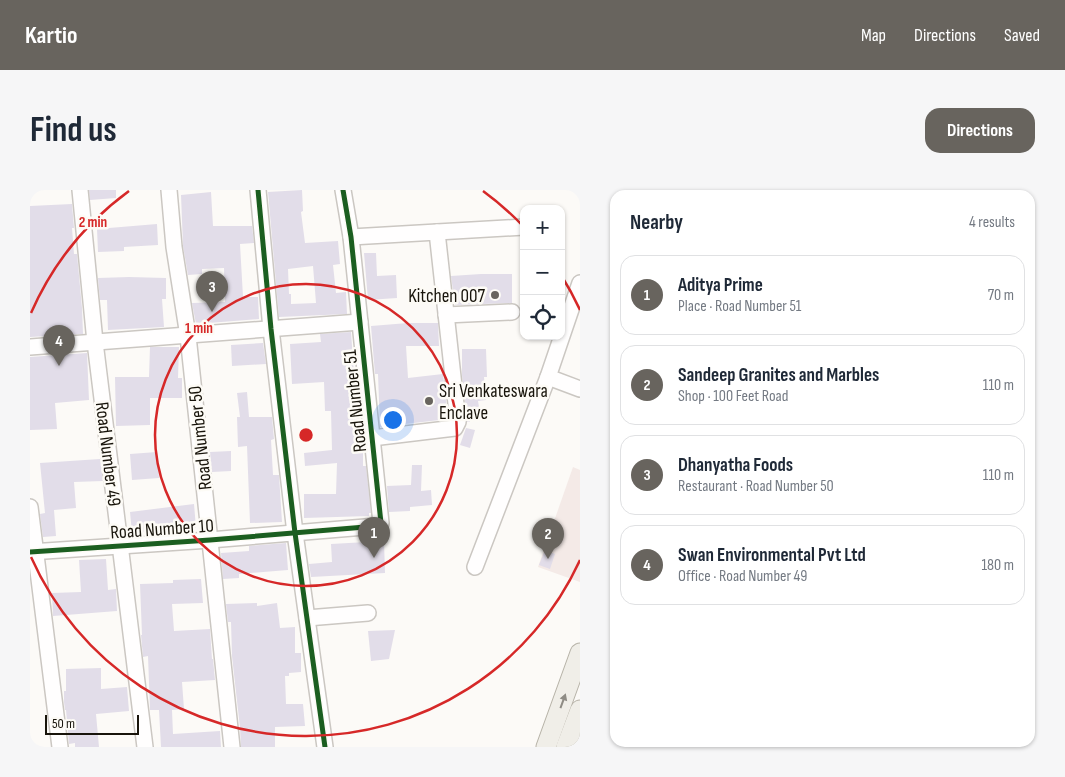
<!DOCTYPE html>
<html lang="en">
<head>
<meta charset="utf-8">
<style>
  :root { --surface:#fff; --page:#f6f6f7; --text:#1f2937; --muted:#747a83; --line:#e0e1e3; --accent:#68645e }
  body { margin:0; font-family:"Sofia Sans Condensed",sans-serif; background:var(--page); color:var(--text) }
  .controls { position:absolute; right:15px; top:15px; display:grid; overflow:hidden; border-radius:10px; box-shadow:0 1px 4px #0004 }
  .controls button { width:45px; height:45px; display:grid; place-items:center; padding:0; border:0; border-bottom:1px solid var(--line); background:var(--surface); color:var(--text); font:25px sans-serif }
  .scale { position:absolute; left:15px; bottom:12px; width:94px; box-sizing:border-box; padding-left:5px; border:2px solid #18140b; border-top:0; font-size:14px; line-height:18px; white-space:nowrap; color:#18140b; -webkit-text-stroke:4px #fdfbf6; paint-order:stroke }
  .you { position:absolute; left:362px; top:229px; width:18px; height:18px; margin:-12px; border:4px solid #fff; border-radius:50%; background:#1a73e8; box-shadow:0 0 0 8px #1a73e833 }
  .badge { display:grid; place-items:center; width:32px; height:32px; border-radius:50%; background:var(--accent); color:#fff; font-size:16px; font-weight:700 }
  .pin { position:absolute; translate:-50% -41px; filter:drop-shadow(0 1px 2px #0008) }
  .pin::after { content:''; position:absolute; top:26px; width:18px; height:15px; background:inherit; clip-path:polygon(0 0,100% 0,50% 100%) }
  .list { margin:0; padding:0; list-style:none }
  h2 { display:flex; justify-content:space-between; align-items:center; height:65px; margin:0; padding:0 20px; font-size:21px }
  h2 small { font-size:16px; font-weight:400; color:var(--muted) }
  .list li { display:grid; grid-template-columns:32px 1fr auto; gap:15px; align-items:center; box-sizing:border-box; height:80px; margin:0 10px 10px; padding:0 10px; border:1px solid var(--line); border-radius:15px }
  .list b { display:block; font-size:19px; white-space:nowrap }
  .list p { margin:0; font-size:16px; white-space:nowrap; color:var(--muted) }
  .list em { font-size:16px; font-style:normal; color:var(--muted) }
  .icon { flex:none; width:28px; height:28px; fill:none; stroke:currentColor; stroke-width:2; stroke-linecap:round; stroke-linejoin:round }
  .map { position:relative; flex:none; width:550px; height:557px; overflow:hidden; border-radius:15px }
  header { display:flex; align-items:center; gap:30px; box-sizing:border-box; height:70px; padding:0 25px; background:var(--accent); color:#fff }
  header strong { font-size:24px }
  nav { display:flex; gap:28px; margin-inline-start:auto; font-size:18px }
  .intro { display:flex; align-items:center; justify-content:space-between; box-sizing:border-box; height:120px; padding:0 30px }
  h1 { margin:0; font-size:35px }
  .button { padding:12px 22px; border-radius:15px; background:var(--accent); color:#fff; font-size:18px; font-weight:700 }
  main { display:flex; gap:30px; padding:0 30px }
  aside { flex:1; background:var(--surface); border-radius:15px; box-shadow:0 1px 4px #0004 }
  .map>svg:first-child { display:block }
  .commercial { fill:#f4eae7 }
  .building { fill:#e2dde9; fill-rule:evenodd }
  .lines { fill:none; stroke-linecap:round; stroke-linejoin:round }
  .minor-casing { stroke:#cbc7c2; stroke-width:18 }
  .major-casing { stroke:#b7b3a8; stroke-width:21 }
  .minor { stroke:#fffefe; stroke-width:15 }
  .major { stroke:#f0eee8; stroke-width:19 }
  .cycleway-casing { stroke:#fdfbf6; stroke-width:8 }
  .cycleway { stroke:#1b5e20; stroke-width:5 }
  .oneway { fill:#8f8c85 }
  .ring { fill:none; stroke:#d62828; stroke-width:2.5 }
  .poi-dot { fill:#68645e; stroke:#fdfbf6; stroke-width:2 }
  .labels { text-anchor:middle; stroke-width:5; stroke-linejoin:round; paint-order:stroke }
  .poi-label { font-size:19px; fill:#18140b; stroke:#fdfbf6; text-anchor:end }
  .street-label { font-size:19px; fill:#18140b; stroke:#fdfbf6 }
  .centre { fill:#d62828; stroke:#fdfbf6; stroke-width:2.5 }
  .ring-label { font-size:15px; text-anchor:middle; font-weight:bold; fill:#d62828; stroke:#fdfbf6; stroke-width:5; stroke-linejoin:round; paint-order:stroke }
</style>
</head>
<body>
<header>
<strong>Kartio</strong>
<nav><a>Map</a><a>Directions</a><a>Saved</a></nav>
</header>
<div class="intro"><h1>Find us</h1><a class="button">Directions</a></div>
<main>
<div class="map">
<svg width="550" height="557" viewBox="0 0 550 557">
  <rect width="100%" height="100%" fill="#fcfaf7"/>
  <!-- commercial -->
  <path class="commercial" d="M543,277L550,280V392L508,377Z"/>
  <!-- building -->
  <g class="building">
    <path d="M59,0H86V8L60,10Z"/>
    <path d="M272,0L273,21L271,22L275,53L308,51L310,74L303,75L306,103L316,102L317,124L249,127L238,2ZM283,76L286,113L261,114V104H259L258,79Z"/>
    <path d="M181,2L183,36H222L224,53L210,54L213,107H228L229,129L166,134L162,113L195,112L194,78L172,79V84L158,85L153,56L151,5Z"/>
    <path d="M42,14L44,38H42L44,64H47L52,118L53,144L0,147V16Z"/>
    <path d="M127,34L128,55L94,57V61L68,62L67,39Z"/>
    <path d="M334,63H346L347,86L366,85L367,108L338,110Z"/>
    <path d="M451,84H482V113L425,115L421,86Z"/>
    <path d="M99,87L136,88V109H132L134,137L78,140L77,110H70L68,88Z"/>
    <path d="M378,133H408L409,156H376L378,188L413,184L418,229L350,237L348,184H345L341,136Z"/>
    <path d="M321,142L325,198H327L331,250H333V276H336L341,323H339V326L274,328V304H306L307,273L275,276L274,263L302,260L301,221H295L294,192L262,194L260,154L291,152L290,144Z"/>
    <path d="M233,153L236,174L202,176L201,155Z"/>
    <path d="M120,157H149L148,188H152V208H120V235L86,236L85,187H119Z"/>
    <path d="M432,159H456L457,187H454L456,210L448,211L449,217L439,218L440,232H437L432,185Z"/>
    <path d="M57,163L59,210L25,213L27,239L0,240V167Z"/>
    <path d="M217,202L219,227H242L244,249L241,250L243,285H249L252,332L220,333L217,256L208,257L207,227H210L207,203Z"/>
    <path d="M436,238L445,240L440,258L430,255Z"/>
    <path d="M201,261V281L182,282L180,262Z"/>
    <path d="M127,262L129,288L102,290L100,264Z"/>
    <path d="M70,269L73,291L44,292L46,318L24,320L26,346L13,347L10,324L15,323L10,273Z"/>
    <path d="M382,275H392L391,301L401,300L402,315L380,317V321L359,322L357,296L381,295Z"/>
    <path d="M164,314L166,338L102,343L100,322Z"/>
    <path d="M354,351L355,383L281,387L279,374L302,372L301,354Z"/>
    <path d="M256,353L258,380L209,384V388L193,389L191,363L219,361V356Z"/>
    <path d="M515,360L525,364L520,379L509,375Z"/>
    <path d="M76,369L78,400L86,399L87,421L23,426L22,403L51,402L49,370Z"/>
    <path d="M171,389L173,413L142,414L144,441L180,439L182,469H183L185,490L152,492L154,519L142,520L143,544L190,541L191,557H131L129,520H120L118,466L113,467L111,445H112L110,394L143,393V390Z"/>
    <path d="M227,413V416L247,413L250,438L265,437V463H271V482L259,483V486H255L256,514H273L275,536L245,537V557H211L210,538L202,466L201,432H198L196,414Z"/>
    <path d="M365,440L359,469L341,471L338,441Z"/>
    <path d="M71,478V499L97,497L99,521L66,524L69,557H45V553L39,554L36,520H35L34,512V501H36V479Z"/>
  </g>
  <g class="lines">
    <defs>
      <g id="minor">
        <path d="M50,0L65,152L115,557"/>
        <path d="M139,0L144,57L158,146L202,557"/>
        <path d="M228,0L241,139L265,343L295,557"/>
        <path d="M407,42L494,37"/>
        <path d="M321,47L407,42L428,232L425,238L342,248"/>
        <path d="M550,93L518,187L550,199"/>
        <path d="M416,125L482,122"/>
        <path d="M0,157L330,132"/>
        <path d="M0,317L30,557"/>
        <path d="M0,362L180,350L347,336L351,333L321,47L313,0"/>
        <path d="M445,377L518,187"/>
        <path d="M277,428L338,423"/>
      </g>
      <g id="major">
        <path d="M516,557L550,463"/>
        <path d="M536,557L550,520"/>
      </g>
    </defs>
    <!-- minor casing -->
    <use href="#minor" class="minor-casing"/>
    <!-- major casing -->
    <use href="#major" class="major-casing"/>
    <!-- minor -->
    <use href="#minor" class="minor"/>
    <!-- major -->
    <use href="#major" class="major"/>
    <defs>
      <g id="cycleway">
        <path d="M228,0L241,139L265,343L295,557"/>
        <path d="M0,362L180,350L347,336L351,333L321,47L313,0"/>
      </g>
    </defs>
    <!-- cycleway casing -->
    <use href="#cycleway" class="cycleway-casing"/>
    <!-- cycleway -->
    <use href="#cycleway" class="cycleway"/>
  </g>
  <!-- one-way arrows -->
  <defs><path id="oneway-solid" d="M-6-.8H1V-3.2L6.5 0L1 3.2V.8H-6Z" transform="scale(1.25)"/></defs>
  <use class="oneway" href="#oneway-solid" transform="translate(533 511) rotate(-70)"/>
  <!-- distance rings -->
  <g class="ring">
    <circle cx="276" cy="245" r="151"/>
    <path d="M550 370A301 301 0 0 1 1 367M1 123A301 301 0 0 1 99 1M453 1A301 301 0 0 1 493 36M531 85A301 301 0 0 1 550 120"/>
  </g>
  <!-- markers -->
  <g class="poi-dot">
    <circle cx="465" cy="105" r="5"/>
    <circle cx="399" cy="211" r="5"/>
  </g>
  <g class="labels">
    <!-- poi labels -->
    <g class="poi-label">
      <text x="455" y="112">Kitchen 007</text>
      <text x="409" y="207" text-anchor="start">Sri Venkateswara<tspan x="409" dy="22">Enclave</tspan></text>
    </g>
    <!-- street labels -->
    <g class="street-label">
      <text transform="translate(324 211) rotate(-96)" y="7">Road Number 51</text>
      <text transform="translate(169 248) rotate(-96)" y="7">Road Number 50</text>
      <text transform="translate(79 264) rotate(83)" y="7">Road Number 49</text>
      <text transform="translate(132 338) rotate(-4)" y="7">Road Number 10</text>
    </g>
  </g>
  <circle cx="276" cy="245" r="8" class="centre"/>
  <g class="ring-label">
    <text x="63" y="37">2 min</text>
    <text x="169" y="143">1 min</text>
  </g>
</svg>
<div class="controls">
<button>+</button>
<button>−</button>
<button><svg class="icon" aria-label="locate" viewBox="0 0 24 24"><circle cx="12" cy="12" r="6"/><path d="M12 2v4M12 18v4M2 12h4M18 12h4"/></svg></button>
</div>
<div class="scale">50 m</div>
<div class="you"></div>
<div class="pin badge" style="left:344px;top:368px">1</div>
<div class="pin badge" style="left:518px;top:369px">2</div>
<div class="pin badge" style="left:182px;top:122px">3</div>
<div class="pin badge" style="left:29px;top:176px">4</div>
</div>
<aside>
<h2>Nearby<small>4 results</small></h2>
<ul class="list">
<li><span class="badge">1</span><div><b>Aditya Prime</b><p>Place · Road Number 51</p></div><em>70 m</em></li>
<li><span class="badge">2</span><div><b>Sandeep Granites and Marbles</b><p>Shop · 100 Feet Road</p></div><em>110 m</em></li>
<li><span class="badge">3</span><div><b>Dhanyatha Foods</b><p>Restaurant · Road Number 50</p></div><em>110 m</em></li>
<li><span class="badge">4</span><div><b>Swan Environmental Pvt Ltd</b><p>Office · Road Number 49</p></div><em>180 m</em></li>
</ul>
</aside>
</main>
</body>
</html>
